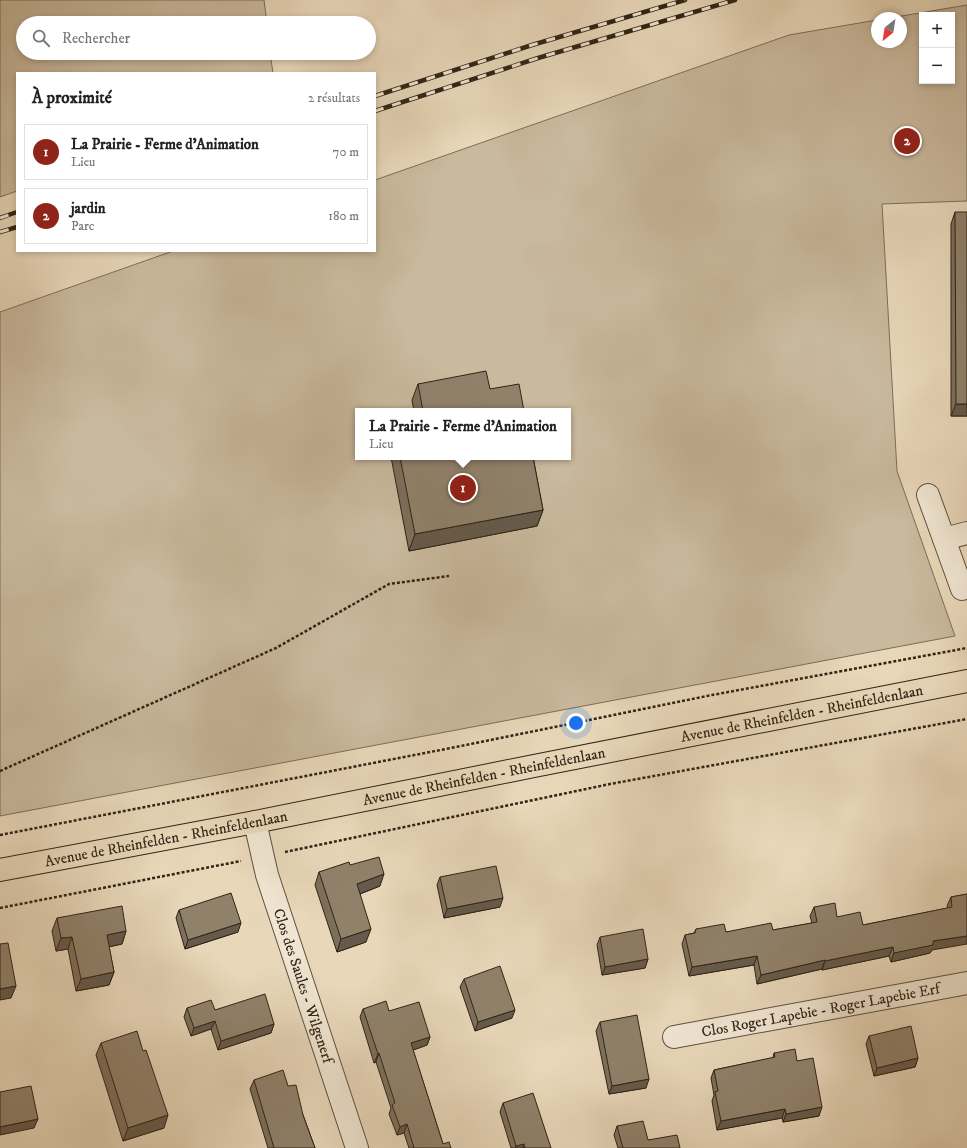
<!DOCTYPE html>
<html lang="fr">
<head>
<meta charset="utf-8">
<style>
  :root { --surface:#fff; --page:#f2f2f2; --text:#222; --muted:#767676; --line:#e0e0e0; --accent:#8f2418 }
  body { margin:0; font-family:"IM FELL DW Pica",serif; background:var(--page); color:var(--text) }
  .controls { position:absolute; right:12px; top:12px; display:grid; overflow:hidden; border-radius:0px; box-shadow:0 2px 6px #0003 }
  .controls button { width:36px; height:36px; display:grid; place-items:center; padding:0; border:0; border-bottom:1px solid var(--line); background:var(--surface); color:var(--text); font:20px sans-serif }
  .compass { position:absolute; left:871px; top:12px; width:36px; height:36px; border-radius:50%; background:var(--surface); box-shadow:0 2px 6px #0003; rotate:210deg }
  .you { position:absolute; left:576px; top:723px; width:14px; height:14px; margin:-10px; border:3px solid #fff; border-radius:50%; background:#1a73e8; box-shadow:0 0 0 6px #1a73e833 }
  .badge { display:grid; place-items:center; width:26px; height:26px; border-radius:50%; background:var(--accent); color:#fff; font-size:13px; font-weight:700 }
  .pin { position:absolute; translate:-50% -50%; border:2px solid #fff; box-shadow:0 1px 4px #0006 }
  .popup { position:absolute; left:355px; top:408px; width:216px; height:52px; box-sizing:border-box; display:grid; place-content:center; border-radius:0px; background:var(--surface); filter:drop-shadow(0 1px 3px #0005); font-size:13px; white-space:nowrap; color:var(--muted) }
  .popup b { font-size:15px; color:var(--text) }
  .popup::after { content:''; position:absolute; left:50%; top:100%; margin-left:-8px; border:8px solid transparent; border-top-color:var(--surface) }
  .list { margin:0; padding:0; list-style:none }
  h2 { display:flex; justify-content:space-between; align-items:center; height:52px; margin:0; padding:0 16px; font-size:17px }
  h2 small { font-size:13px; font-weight:400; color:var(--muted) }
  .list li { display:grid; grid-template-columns:26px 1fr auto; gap:12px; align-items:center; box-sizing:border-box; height:56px; margin:0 8px 8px; padding:0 8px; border:1px solid var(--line); border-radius:0px }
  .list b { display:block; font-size:15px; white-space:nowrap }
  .list p { margin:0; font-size:13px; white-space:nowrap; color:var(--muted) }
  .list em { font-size:13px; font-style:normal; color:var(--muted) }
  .icon { flex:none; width:22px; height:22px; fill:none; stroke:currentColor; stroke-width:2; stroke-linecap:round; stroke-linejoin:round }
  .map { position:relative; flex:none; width:967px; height:1148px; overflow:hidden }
  .search { position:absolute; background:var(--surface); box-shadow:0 2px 6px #0003; left:16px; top:16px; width:360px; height:44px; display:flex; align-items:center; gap:10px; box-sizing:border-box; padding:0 14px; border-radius:22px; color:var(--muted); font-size:15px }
  .panel { position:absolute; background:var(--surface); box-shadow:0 2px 6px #0003; left:16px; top:72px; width:360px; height:180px; border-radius:0px }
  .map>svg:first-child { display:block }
  .green { fill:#c9b99d; stroke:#7c6e5a; fill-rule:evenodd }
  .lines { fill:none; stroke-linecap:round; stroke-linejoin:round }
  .minor-casing { stroke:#5e513f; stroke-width:24 }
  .major-casing { stroke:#302416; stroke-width:24 }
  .path { stroke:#302416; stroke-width:2.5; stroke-dasharray:3 2; stroke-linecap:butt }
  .minor { stroke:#f0e5d2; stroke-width:22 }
  .major { stroke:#e8d7b9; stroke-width:22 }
  .rail-casing { stroke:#302416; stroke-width:4.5 }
  .rail { stroke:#f0e5d2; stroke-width:3; stroke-dasharray:9; stroke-linecap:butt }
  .wall { fill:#7c6f5c; stroke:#302416 }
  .shaded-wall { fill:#655a4b; stroke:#302416 }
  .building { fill:#90816b; stroke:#302416 }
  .labels { text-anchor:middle; stroke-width:3; stroke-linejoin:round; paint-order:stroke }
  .street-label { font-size:15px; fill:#302416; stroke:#f0e5d2 }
</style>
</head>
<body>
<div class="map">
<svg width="967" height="1148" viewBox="0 0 967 1148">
  <rect width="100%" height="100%" fill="#e8d7b9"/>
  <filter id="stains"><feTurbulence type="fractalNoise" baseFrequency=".005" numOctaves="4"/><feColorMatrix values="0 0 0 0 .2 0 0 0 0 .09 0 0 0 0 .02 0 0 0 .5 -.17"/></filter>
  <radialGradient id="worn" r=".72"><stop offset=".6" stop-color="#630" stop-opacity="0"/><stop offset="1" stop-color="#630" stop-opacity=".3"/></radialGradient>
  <!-- green -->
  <g class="green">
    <path d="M0,0H264L267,23H23V53H270L273,73H17V191L0,197Z"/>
    <path d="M967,5V201L882,204L897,471L955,636L0,816V312L173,251H375V180L789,35L877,20V42H901V18H890ZM922,15H952V81H922ZM358,411H568V457H358Z"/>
  </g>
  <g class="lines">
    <defs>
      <g id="minor">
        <path d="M928,495L944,539L967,533"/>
        <path d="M944,539L962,589"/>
        <path id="s1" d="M255,822L267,875L357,1148"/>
        <path id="s2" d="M674,1037L967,983"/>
      </g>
      <g id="major">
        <path id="s3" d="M0,870L255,822L534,766L967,681"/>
      </g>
    </defs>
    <!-- minor casing -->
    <use href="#minor" class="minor-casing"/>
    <!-- major casing -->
    <use href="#major" class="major-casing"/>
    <!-- path -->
    <g class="path">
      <path d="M0,771L276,648L389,584L449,576"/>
      <path d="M0,835L456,747L712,695L967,648"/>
      <path d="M285,852L610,784L967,719"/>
      <path d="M0,908L241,861"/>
    </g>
    <!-- minor -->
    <use href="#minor" class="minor"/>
    <!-- major -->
    <use href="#major" class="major"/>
    <defs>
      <g id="rail">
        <path d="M375,96L532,45L685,0"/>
        <path d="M375,111L538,58L735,0"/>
        <path d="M0,218L17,212"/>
        <path d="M0,232L17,227"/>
      </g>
    </defs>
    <!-- rail casing -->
    <use href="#rail" class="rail-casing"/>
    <!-- rail -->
    <use href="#rail" class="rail"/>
  </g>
  <!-- wall -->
  <g class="wall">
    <path d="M955,212L967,416H951V224Z"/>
    <path d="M418,384L490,389L524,411H414L412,400Z"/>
    <path d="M391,457H533L543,510L537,526L409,551Z"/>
    <path d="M350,865L380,886L360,894L366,942L337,952L315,885L319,872Z"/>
    <path d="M440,877L500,907L444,918L437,885Z"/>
    <path d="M967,894L932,950L930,953L891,962L889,956L822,970V969L757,984L754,965L689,976L682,944L685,935L694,933L696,929L726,932L773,930L812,923L810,916L814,907L837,917L863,925L948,908L947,906L951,897Z"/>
    <path d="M179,910L238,932L185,949L176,918Z"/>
    <path d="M57,918L126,931L122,944L109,947L114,972L109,985L76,991L68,949L56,951L52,931Z"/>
    <path d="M600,937L648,959L645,968L602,975L597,945Z"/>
    <path d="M464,979L512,1018L475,1031L460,987Z"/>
    <path d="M187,1008L215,1010L274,1024L271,1033L218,1050L211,1029L191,1036L184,1017Z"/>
    <path d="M363,1009L389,1011L430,1037L427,1045L413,1050L443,1144L451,1148H409L404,1133L397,1135L389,1114L391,1108L376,1062L374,1063L360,1017Z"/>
    <path d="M600,1022L646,1088L609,1094L596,1031Z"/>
    <path d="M869,1036L918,1058L915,1067L874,1076L866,1044Z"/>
    <path d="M101,1043L164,1128L123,1141L96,1055Z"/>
    <path d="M774,1053L797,1061L819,1116L783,1122L782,1118L717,1130L712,1101L714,1095L711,1078L714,1070L773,1058Z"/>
    <path d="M254,1080L288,1086L303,1115L315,1148H268L250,1089Z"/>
    <path d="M503,1103L551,1148H511L500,1112Z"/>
    <path d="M617,1126L648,1140L680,1148H618L614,1135Z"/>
  </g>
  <!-- shaded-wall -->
  <g class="shaded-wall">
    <path d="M956,404H967V416H951Z"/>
    <path d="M543,510L537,526L409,551L415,534Z"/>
    <path d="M384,874L380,886L352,897L357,884Z"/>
    <path d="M503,898L500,907L444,918L447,909Z"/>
    <path d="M241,923L238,932L185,949L188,940Z"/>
    <path d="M371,929L366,942L337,952L341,939Z"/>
    <path d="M126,931L122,944L102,948L107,935Z"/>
    <path d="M967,936V944L932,950L930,953L891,962L894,953L933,941Z"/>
    <path d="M72,937L68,949L56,951L61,938Z"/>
    <path d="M893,947L889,956L822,970L825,961Z"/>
    <path d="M757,956L754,965L689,976L692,967Z"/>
    <path d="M648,959L645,968L602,975L605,967Z"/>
    <path d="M825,960L822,969L757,984L761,975Z"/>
    <path d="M114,972L109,985L76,991L81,979Z"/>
    <path d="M16,986L11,998L0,1000V989Z"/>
    <path d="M515,1010L512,1018L475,1031L478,1022Z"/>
    <path d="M215,1021L211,1029L191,1036L194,1028Z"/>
    <path d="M274,1024L271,1033L218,1050L221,1041Z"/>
    <path d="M430,1037L427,1045L408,1052L411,1043Z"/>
    <path d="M379,1053L376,1062L374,1063L378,1054Z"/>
    <path d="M918,1058L915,1067L874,1076L877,1068Z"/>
    <path d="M649,1079L646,1088L609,1094L612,1086Z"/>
    <path d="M822,1107L819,1116L783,1122L786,1114Z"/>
    <path d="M785,1109L782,1118L717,1130L721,1121Z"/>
    <path d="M168,1115L164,1128L123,1141L128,1128Z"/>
    <path d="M38,1119L34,1128L0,1135V1127Z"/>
    <path d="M407,1124L404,1133L397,1135L400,1127Z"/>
    <path d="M524,1144L523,1148H515L516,1146Z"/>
  </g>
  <!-- building -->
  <g class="building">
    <path d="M955,212H967V404H956Z"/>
    <path d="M486,371L490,389L519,384L524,411H423L418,384Z"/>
    <path d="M400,457H533L543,510L415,534Z"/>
    <path d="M379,857L384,874L357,884L371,929L341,939L319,872L349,862L350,865Z"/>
    <path d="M496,866L503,898L447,909L440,877Z"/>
    <path d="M231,893L241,923L188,940L179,910Z"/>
    <path d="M967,894V936L933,941V945L894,953L893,947L825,961V960L761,975L757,956L692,967L685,935L695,933L696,929L724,924L726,932L771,923L773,930L817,922L814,907L835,903L837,917L860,912L863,925L952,907L951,897Z"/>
    <path d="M122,906L126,931L107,935L114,972L81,979L72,937L61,938L57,918Z"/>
    <path d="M643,929L648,959L605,967L600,937Z"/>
    <path d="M8,943L16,986L0,989V944Z"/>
    <path d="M500,966L515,1010L478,1022L464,979Z"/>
    <path d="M265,994L274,1024L221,1041L215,1021L194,1028L187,1008L211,1000L215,1010Z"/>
    <path d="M386,1001L389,1011L419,1002L430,1037L411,1043L443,1144L449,1142L451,1148H414L407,1124L400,1127L392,1105L395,1103L379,1053L378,1054L363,1009Z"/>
    <path d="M637,1015L649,1079L612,1086L600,1022Z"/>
    <path d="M911,1026L918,1058L877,1068L869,1036Z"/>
    <path d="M137,1031L143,1051L146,1050L168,1115L128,1128L101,1043Z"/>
    <path d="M795,1049L797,1061L813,1058L822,1107L786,1114L785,1109L721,1121L715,1092L718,1091L714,1070L775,1057L774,1053Z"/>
    <path d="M283,1070L288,1086L296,1085L303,1115L315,1148H274L254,1080Z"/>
    <path d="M31,1086L38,1119L0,1127V1092Z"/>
    <path d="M533,1093L551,1148H525L524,1144L516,1146L503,1103Z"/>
    <path d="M643,1121L648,1140L677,1135L680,1148H623L617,1126Z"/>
  </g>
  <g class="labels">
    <!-- street labels -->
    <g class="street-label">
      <text dy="5" stroke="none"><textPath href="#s3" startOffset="817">Avenue de Rheinfelden - Rheinfeldenlaan</textPath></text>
      <text dy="5" stroke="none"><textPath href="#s3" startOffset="493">Avenue de Rheinfelden - Rheinfeldenlaan</textPath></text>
      <text dy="5" stroke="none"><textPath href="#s3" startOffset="169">Avenue de Rheinfelden - Rheinfeldenlaan</textPath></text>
      <text dy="5" stroke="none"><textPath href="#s1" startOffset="171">Clos des Saules - Wilgenerf</textPath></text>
      <text dy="5" stroke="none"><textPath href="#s2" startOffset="149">Clos Roger Lapebie - Roger Lapebie Erf</textPath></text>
    </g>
  </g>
  <rect width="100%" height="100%" filter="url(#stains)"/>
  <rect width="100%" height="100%" fill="url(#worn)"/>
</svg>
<div class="controls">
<button>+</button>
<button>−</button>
</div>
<svg class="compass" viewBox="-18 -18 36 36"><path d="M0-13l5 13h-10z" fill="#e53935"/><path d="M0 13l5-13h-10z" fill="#767676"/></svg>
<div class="you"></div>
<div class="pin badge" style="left:463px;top:488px">1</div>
<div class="popup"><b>La Prairie - Ferme d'Animation</b>Lieu</div>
<div class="pin badge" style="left:907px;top:141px">2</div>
<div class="search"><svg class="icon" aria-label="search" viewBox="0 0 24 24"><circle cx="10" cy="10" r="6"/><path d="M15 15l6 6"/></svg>Rechercher</div>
<section class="panel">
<h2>À proximité<small>2 résultats</small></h2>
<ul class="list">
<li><span class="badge">1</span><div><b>La Prairie - Ferme d'Animation</b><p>Lieu</p></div><em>70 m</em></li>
<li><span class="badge">2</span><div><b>jardin</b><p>Parc</p></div><em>180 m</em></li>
</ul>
</section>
</div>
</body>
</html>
